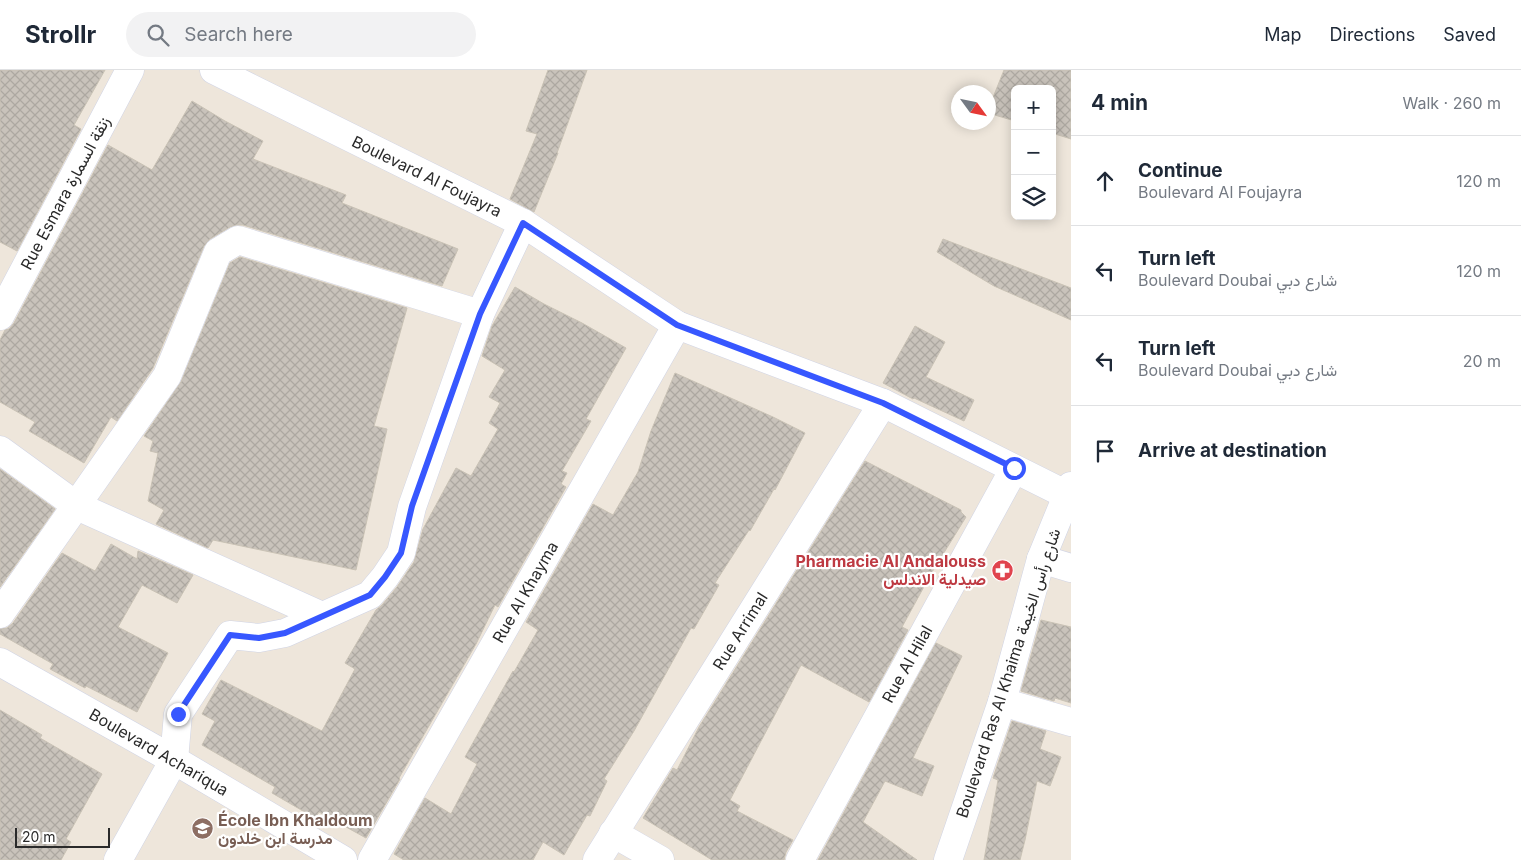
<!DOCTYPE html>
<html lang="en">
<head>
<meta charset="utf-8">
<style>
  :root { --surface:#fff; --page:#f2f2f3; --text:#1f2937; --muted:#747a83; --line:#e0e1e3 }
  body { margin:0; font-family:Inter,Vazirmatn,sans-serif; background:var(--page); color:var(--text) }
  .controls { position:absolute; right:15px; top:15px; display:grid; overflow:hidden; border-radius:8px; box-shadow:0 2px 12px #0003 }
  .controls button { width:45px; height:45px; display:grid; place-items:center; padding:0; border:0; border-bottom:1px solid var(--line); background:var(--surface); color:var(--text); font:25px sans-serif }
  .compass { position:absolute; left:951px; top:15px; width:45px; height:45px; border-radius:50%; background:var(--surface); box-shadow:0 2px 12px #0003; rotate:123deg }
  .scale { position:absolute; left:15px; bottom:12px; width:95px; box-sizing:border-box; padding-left:5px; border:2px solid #2a2a2a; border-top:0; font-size:14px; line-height:18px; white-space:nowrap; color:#2a2a2a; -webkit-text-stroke:4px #fff; paint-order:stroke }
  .stop { position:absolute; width:15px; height:15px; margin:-11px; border:4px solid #3757ff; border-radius:50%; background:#fff }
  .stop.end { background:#3757ff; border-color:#fff; box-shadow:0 1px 5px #0008 }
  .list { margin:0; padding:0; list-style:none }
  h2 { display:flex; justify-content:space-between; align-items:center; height:65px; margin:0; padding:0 20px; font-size:21px }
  h2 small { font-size:16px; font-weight:400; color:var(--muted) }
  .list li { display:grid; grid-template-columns:32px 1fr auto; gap:15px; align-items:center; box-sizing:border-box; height:90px; padding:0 20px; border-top:1px solid var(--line) }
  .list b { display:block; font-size:19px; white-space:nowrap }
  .list p { margin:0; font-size:16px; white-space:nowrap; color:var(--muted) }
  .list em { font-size:16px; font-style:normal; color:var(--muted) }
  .icon { flex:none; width:28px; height:28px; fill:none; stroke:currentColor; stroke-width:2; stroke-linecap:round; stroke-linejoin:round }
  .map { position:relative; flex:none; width:1071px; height:790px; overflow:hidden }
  header { display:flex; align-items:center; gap:30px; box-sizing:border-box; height:70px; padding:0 25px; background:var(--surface); border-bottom:1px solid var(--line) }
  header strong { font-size:24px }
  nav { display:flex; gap:28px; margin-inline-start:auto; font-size:18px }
  .search { width:350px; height:45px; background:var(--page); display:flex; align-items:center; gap:12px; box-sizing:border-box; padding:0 18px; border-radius:28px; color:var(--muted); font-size:19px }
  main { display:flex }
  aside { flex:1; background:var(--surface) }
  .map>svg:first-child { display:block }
  .building { fill:url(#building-cross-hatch); stroke:#c9c2b5 }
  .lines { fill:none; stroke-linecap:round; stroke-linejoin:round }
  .minor-casing { stroke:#d0d4e5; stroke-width:29 }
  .minor { stroke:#fff; stroke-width:28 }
  .route { stroke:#3757ff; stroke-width:6 }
  .labels { text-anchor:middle; stroke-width:4.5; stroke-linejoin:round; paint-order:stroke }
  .street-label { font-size:16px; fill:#2a2a2a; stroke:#fff }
  .health-label { font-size:16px; font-weight:bold; fill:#be3a42; stroke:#fff; text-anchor:end }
  .education-label { font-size:16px; font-weight:bold; fill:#785e54; stroke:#fff; text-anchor:start }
</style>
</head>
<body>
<header>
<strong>Strollr</strong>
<div class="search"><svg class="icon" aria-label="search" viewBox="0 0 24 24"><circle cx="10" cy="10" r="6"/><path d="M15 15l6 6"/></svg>Search here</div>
<nav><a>Map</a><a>Directions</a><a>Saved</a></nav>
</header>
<main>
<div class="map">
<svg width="1071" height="790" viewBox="0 0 1071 790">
  <defs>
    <pattern id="building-cross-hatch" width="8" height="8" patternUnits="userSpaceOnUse" patternTransform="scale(1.25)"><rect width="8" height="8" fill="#c9c3bb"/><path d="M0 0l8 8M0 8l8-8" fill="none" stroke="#ada8a1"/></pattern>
  </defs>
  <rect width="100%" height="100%" fill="#eee6db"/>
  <!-- building -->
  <g class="building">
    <path d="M0,0H105L74,55L81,59L17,181L0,172Z"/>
    <path d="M548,0H587L557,83H558L534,142L510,129L537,64L526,61Z"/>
    <path d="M1004,0H1071V69L1052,63V19H1015V51L988,43V40Z"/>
    <path d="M192,31L225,51L263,71L253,89L346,125L342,133L458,179L442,216L243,155H236L230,157L210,169L204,176L153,298L117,351L111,347L84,393L29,361L35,352L0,332V270L5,260L9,259L14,253L108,75L152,100Z"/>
    <path d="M943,169L1071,218V250L994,216L937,182Z"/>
    <path d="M240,187L407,238L374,356L387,359L356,500L213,470L208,478L156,454L164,440L148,431L158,383L150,381L153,371L144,366L181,312L230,193Z"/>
    <path d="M515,217L544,234L582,253L626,278L586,349L591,351L562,401L567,403L561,414L566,417L498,537L495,535L476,574L399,708L400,709L366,768L319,742L315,748L272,723L275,717L202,675L215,651L202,644L221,610L322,661L355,599L345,593L376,540L382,535L397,517L414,492L423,459L456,398L471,406L498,359L489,353L500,333L489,327L505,300L482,286L492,256Z"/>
    <path d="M915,256L945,272L926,307L974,330L964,351L914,328L913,329L883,313Z"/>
    <path d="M675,303L773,347L805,363L775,420L774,419L750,461L749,460L715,513L719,515L694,559L691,558L634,661L604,709L607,711L590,746L587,745L564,785L543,772L533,790H404L394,784L425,728L451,744L477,694L465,687L513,601L514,602L538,560L526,552L593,434L613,445L638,402L651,361Z"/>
    <path d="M865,391L961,440V442L966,447L932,502L902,557L908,560L869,632L801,595L730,730L740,736L737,741L793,770L786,782L784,790H712L643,748L673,698L677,700L699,657Z"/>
    <path d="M0,399L55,439L0,517Z"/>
    <path d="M111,474L137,489L138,481L193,505L177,533L142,515L118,557L168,583L137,642L86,616L85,618L50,599L53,594L0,564V559L7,558L13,553L62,483L95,501Z"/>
    <path d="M1041,550L1071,557V633L1055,628L1054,631L1021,621Z"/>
    <path d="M936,573L962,586L913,688L934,696L922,726L885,711L863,752L917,790H818Z"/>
    <path d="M0,640L42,665L40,668L102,704L66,769L71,772L61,790H0Z"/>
    <path d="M1012,651L1046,661L1040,679L1061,687L1050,716L1037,711L1025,770L1020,790H984L998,710L993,708Z"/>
  </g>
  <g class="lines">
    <defs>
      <g id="minor">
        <path d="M214,0L523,153L677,255L883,333L1067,425"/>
        <path d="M0,246L130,0"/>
        <path d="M0,380L77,436L322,546"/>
        <path d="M1041,489L1071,498"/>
        <path d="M0,544L167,306L218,182L238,170L480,244"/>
        <path d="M0,592L174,690L343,790"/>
        <path d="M1002,632L1071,652"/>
        <path d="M613,763L660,790"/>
        <path d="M118,790L174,690L178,644L230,565L259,568L285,563L370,525L385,507L401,483L412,437L480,244L523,153"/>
        <path d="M372,790L677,255"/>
        <path d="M597,790L883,333"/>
        <path d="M800,790L1014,399"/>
        <path d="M948,790L1002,632L1041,489L1071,416"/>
      </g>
    </defs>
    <!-- minor casing -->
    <use href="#minor" class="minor-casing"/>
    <!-- minor -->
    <use href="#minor" class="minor"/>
  </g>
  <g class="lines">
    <!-- route -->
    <path class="route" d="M178,644L230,565L259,568L285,563L370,525L385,507L401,483L412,436L480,244L523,153L677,255L883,333L1014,398"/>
  </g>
  <!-- icons -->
  <defs>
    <symbol id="pharmacy-disc" viewBox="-11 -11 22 22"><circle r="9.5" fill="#e0444e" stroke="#fff"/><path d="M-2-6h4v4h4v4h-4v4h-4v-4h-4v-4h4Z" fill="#fff"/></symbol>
    <symbol id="school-disc" viewBox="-11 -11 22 22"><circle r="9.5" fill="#8d6e63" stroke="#fff"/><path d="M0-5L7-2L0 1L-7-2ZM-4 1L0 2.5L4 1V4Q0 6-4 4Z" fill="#fff"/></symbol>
  </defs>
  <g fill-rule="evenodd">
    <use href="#pharmacy-disc" x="990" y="488" width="25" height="25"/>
    <use href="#school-disc" x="190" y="746" width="25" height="25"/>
  </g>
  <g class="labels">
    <!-- street labels -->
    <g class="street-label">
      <text transform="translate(427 106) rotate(26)" y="6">Boulevard Al Foujayra</text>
      <text transform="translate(65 123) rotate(-62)" y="6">Rue Esmara زنقة السمارة</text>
      <text transform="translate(525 522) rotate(-60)" y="6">Rue Al Khayma</text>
      <text transform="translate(740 561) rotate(-58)" y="6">Rue Arrimal</text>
      <text transform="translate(907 594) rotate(-61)" y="6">Rue Al Hilal</text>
      <text transform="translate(1008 603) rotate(-72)" y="6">Boulevard Ras Al Khaima شارع رأس الخيمة</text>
      <text transform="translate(159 682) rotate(30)" y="6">Boulevard Achariqua</text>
    </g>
    <!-- health labels -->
    <g class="health-label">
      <text x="986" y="497">Pharmacie Al Andalouss<tspan x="986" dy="18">صيدلية الاندلس</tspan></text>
    </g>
    <!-- education labels -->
    <g class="education-label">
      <text x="218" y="756">École Ibn Khaldoum<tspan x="218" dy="18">مدرسة ابن خلدون</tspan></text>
    </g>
  </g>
</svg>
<div class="controls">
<button>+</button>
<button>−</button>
<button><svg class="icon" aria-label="layers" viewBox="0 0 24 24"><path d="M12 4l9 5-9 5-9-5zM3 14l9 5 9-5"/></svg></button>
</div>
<svg class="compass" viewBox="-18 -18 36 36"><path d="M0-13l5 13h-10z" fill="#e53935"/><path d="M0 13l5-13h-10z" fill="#747a83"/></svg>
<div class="scale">20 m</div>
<div class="stop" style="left:1014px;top:398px"></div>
<div class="stop end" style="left:178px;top:644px"></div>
</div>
<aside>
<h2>4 min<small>Walk · 260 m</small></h2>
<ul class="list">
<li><svg class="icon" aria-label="ahead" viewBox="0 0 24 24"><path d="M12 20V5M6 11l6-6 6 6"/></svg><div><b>Continue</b><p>Boulevard Al Foujayra</p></div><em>120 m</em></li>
<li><svg class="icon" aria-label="left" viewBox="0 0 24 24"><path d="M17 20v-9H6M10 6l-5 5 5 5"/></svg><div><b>Turn left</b><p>Boulevard Doubai شارع دبي</p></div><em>120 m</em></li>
<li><svg class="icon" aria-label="left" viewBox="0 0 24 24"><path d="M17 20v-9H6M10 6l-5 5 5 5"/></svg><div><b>Turn left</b><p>Boulevard Doubai شارع دبي</p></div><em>20 m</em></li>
<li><svg class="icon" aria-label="arrive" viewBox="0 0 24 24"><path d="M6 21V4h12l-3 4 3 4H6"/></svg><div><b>Arrive at destination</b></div></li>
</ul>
</aside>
</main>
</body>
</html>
